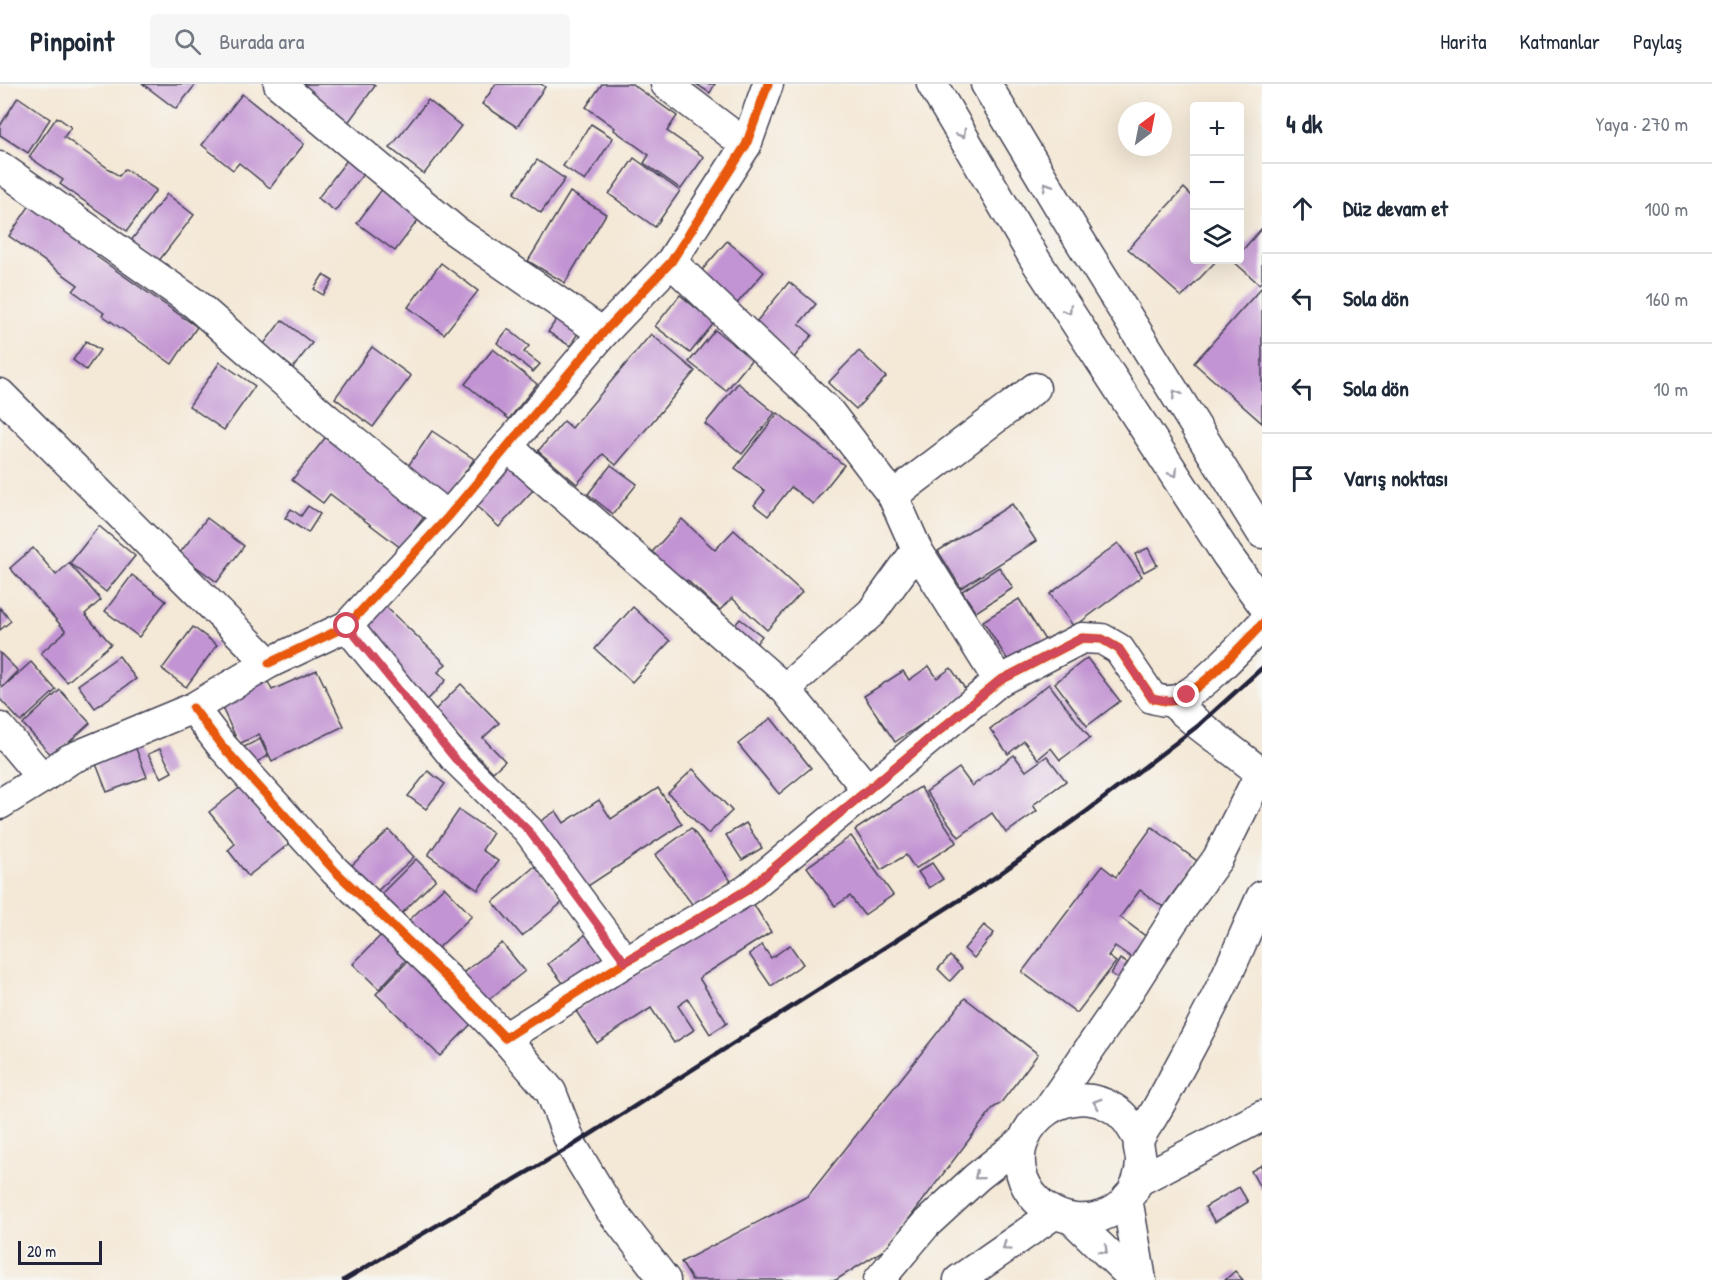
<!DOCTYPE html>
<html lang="tr">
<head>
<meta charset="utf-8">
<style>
  :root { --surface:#fff; --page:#f6f6f7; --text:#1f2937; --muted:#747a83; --line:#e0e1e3 }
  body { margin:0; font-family:"Patrick Hand",sans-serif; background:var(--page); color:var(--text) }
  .controls { position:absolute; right:18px; top:18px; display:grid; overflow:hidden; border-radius:6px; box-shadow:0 6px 24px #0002 }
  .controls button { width:54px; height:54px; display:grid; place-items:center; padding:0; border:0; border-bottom:2px solid var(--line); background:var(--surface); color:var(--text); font:30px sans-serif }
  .compass { position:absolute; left:1118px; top:18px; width:54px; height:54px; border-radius:50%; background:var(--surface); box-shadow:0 6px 24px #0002; rotate:32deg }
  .scale { position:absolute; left:18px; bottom:15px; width:84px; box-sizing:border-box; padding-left:6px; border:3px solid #22223b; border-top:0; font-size:16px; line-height:21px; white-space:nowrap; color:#22223b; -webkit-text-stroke:4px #f6f6f2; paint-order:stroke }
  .stop { position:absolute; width:18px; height:18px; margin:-14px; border:4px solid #d1495b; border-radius:50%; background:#fff }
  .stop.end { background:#d1495b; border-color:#fff; box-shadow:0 2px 6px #0008 }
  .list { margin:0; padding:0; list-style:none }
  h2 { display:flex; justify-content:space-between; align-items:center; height:78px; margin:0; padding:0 24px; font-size:26px }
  h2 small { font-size:20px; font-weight:400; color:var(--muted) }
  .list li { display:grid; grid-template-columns:39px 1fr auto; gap:18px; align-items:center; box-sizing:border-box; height:90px; padding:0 24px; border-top:2px solid var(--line) }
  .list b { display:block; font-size:22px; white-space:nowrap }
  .list em { font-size:20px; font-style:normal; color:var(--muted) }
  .icon { flex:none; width:33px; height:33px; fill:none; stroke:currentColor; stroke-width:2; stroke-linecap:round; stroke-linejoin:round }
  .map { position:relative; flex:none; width:1262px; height:1196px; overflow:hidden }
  header { display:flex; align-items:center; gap:36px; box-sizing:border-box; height:84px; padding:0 30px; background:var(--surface); border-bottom:2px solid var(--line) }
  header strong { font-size:28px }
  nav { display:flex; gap:33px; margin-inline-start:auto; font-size:21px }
  .search { width:420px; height:54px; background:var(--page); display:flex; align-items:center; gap:15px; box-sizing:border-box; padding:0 21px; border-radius:6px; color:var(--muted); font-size:22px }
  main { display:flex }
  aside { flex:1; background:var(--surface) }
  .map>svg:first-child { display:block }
  .building { fill:#c394d3 }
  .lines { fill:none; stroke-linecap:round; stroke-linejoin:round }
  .minor-casing { stroke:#424052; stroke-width:33 }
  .minor { stroke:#fff; stroke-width:30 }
  .rail { stroke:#22223b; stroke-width:4.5 }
  .cycleway-casing { stroke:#f6f6f2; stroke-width:13 }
  .cycleway { stroke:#e8590c; stroke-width:9 }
  .oneway { stroke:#9c9ca7 }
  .route { stroke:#d1495b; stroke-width:8 }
</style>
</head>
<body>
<header>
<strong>Pinpoint</strong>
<div class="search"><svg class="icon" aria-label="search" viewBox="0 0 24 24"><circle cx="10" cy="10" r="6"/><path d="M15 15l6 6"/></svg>Burada ara</div>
<nav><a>Harita</a><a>Katmanlar</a><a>Paylaş</a></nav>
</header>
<main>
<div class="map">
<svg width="1262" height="1196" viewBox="0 0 1262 1196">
  <rect width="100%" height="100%" fill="#f6f6f2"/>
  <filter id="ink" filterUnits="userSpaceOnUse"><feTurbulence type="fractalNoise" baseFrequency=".0167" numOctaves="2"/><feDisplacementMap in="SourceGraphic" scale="12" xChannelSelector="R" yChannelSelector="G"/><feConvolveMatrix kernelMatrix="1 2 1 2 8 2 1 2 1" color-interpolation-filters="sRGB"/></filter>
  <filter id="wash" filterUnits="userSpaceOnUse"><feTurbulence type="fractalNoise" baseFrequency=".008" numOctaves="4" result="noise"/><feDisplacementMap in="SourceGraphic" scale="24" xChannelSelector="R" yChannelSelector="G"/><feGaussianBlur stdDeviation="1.35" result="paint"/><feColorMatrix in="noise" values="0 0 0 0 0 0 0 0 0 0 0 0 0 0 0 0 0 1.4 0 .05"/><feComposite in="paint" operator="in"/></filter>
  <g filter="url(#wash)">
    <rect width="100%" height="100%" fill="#f4e8d6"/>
    <g id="blocks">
      <!-- building -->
      <g class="building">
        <path d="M143,0H196L176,25Z"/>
        <path d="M296,0H372L375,2L347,40Z"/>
        <path d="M496,0H541L545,3L517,43L482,20Z"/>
        <path d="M602,0H632L677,32L667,47L704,73L681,105L644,79L649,71L614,46L615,44L586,23Z"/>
        <path d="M696,0H715L710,9Z"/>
        <path d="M242,10L304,60L270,104L239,79L233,86L202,61Z"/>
        <path d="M18,13L50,35L28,69L0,51V42Z"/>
        <path d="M428,16L461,42L424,90L390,64Z"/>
        <path d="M57,33L71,43L64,53L119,92L125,85L156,106L127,147L60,100L63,96L29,73Z"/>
        <path d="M591,40L613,54L585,97L563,82Z"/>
        <path d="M634,74L680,107L655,143L609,110Z"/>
        <path d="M347,76L364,89L335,127L318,114Z"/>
        <path d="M537,76L565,95L541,129L514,109Z"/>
        <path d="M383,104L421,132L395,167L357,139Z"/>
        <path d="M1184,104L1194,114V176H1217L1182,213L1128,165Z"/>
        <path d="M570,108L606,130L565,199L528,177Z"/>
        <path d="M167,110L194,131L158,178L130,158Z"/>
        <path d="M30,121L100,170L97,173L197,243L172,280L102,231L104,229L73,207L78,201L9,152Z"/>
        <path d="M1262,144V197L1259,200L1232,176H1240V169Z"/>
        <path d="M727,157L764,188L734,223L697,192Z"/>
        <path d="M441,179L478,207L444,250L408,223Z"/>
        <path d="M323,191L333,197L323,211L314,205Z"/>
        <path d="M789,198L816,220L799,240L812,251L793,275L752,243Z"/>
        <path d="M1262,203V339L1194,279Z"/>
        <path d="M680,211L714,239L690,269L655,242Z"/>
        <path d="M558,233L580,246L570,262L548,248Z"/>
        <path d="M282,236L312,259L293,284L263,261Z"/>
        <path d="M508,245L529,262L524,268L540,280L533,288L497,259Z"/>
        <path d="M715,246L752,275L726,307L689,278Z"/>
        <path d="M651,250L695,287L616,381L603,370L577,400L538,367L564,337L572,344Z"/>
        <path d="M86,257L100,266L86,286L73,276Z"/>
        <path d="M372,263L411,292L373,343L335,314Z"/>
        <path d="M493,265L537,300L509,335L465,300Z"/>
        <path d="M859,267L886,293L856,325L828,299Z"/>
        <path d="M220,278L255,302L224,346L189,322Z"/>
        <path d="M738,299L775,329L742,370L705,340Z"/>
        <path d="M778,329L844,381L813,420L791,403L768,432L754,421L765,407L735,384Z"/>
        <path d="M432,347L474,375L448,414L406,385Z"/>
        <path d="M325,354L426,430L401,464L330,410L323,419L292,396Z"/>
        <path d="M505,378L534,405L499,443L470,416Z"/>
        <path d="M611,381L637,400L613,430L588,410Z"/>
        <path d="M1012,420L1036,457L961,504L938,467Z"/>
        <path d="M308,422L320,430L308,449L285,434L291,425L301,432Z"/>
        <path d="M207,434L244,462L217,498L179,470Z"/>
        <path d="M682,435L715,466L734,446L802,508L767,546L732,514L720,526L687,496L677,508L644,477Z"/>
        <path d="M99,442L135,472L106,508L70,479Z"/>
        <path d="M1118,459L1142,492L1074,543L1050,510Z"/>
        <path d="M33,464L56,491L69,479L101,516L85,530L111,560L67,598L41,569L66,547L10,484Z"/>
        <path d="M1148,464L1157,481L1144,488L1135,470Z"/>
        <path d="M999,483L1013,504L976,528L962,507Z"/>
        <path d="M132,491L166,517L139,553L105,527Z"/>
        <path d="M1019,515L1045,556L1009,578L983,537Z"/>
        <path d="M384,521L446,580L438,588L446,596L421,623L359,547Z"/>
        <path d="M633,523L670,557L632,598L595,565Z"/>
        <path d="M0,524L11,537L0,546Z"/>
        <path d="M740,535L762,552L752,565L730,547Z"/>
        <path d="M193,543L217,561L186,603L162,585Z"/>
        <path d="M0,569L18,587L2,604L31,578L56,606L21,638L0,615Z"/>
        <path d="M119,572L136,595L95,624L78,601Z"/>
        <path d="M1087,574L1120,617L1087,642L1055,599Z"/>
        <path d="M929,582L937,594L951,584L968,609L895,658L864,612L903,587L909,596Z"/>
        <path d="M317,586L344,642L272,677L259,650L239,660L216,611L263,588L272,606Z"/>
        <path d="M461,600L499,639L483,654L505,677L493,688L433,628Z"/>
        <path d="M1049,600L1090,654L1060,676L1051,664L1038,675L1024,657L1008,670L990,645Z"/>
        <path d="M60,606L90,639L53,673L23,640Z"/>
        <path d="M771,634L811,684L779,710L738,660Z"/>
        <path d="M260,655L268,672L249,682L240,665Z"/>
        <path d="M133,657L147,693L107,708L93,672Z"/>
        <path d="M160,665L172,688L161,694L148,670Z"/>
        <path d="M1014,671L1026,687L1047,672L1066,697L1033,721L1037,727L1006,749L992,729L959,753L926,708L959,684L972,702Z"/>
        <path d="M693,685L732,727L708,750L668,709Z"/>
        <path d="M428,687L445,700L426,725L408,712Z"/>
        <path d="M242,702L289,760L248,792L228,766L235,760L209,728Z"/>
        <path d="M920,703L957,758L915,785L906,771L881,786L855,746Z"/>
        <path d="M658,704L682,740L582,806L538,739L556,727L564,739L599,716L611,735Z"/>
        <path d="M459,726L493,749L482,766L498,777L478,806L428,771Z"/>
        <path d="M746,739L762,764L742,776L726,751Z"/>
        <path d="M1152,743L1197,777L1163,823L1140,806L1120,833L1148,854L1132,874L1115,862L1108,872L1116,878L1077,929L1022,888L1102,782L1116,793Z"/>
        <path d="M691,744L731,797L695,824L655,771Z"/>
        <path d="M389,746L414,773L373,811L349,784Z"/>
        <path d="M851,752L893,811L864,831L850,812L835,822L807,783Z"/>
        <path d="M416,775L436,795L397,834L377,814Z"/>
        <path d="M932,779L943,795L929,804L918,788Z"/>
        <path d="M535,782L564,817L522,852L493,818Z"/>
        <path d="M444,803L472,832L432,870L404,841Z"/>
        <path d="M751,816L771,848L699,894L727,939L710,950L688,915L678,922L694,946L674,959L651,924L597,959L576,927Z"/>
        <path d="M984,841L994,849L974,874L964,865Z"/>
        <path d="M589,848L612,876L570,908L548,880Z"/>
        <path d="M383,849L409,873L379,905L353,880Z"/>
        <path d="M502,859L525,887L483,920L460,891Z"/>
        <path d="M762,861L771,874L790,861L803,880L771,902L749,870Z"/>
        <path d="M950,872L962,884L950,897L938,885Z"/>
        <path d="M410,875L474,937L440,972L376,910Z"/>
        <path d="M1120,875L1138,885L1129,901L1111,890Z"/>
        <path d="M965,914L1038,970L1000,1020L993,1024L887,1164L836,1196H692L681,1178L808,1112Z"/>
        <path d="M1262,1081V1107L1251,1087Z"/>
        <path d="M1239,1103L1248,1118L1215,1138L1205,1123Z"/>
        <path d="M1235,1187L1243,1196H1225Z"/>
      </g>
    </g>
  </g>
  <g filter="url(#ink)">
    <use href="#blocks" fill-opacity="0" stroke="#424052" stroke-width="1.5"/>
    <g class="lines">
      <defs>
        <g id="minor">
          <path d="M279,0L454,146L603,249"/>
          <path d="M666,0L746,61"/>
          <path d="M932,0L1036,177L1227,471L1262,519"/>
          <path d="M986,0L1077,152L1262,449"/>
          <path d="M0,83L194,219L327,335L448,433"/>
          <path d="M671,178L829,328L893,412L917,466L999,597"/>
          <path d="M0,310L269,579L193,624L70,675L42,694L0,644"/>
          <path d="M508,363L785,605"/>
          <path d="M893,412L1035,304"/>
          <path d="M347,542L455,674L528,746L625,878"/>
          <path d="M269,579L347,542L448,433L603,249L671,178L746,61L768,0"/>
          <path d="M1171,617L1199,641L1260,688"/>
          <path d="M193,624L222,662L335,787L449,896L505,954L551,1008L572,1062L610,1125L665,1196"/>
          <path d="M867,705L785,605L872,528L917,466"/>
          <path d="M0,720L42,694"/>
          <path d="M505,954L625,878L747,806L999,597L1082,554L1102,555L1119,565L1152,614C1157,615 1165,618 1170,617C1193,616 1246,557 1262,540"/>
          <path d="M1049,1024L1121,919L1173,837L1218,774L1262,686"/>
          <path d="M1139,1056C1132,1044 1126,1032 1114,1025C1063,992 998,1050 1027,1103C1048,1140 1099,1147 1127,1115C1136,1105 1141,1090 1141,1077C1141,1070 1137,1062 1139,1055C1142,1048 1147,1041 1151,1035C1160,1020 1169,1004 1177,988C1194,956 1212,924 1227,891C1239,865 1250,838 1262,812"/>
          <path d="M1138,1097L1262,1032"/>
          <path d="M1127,1114L1141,1196"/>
          <path d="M1072,1135L1135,1196"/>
          <path d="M879,1196L926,1140L977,1093L1024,1056"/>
          <path d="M959,1196L1054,1130"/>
        </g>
      </defs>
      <!-- minor casing -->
      <use href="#minor" class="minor-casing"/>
      <!-- minor -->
      <use href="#minor" class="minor"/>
      <!-- rail -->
      <path class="rail" d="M344,1196L572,1062L994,794L1087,727L1199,641L1262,584"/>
      <defs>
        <g id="cycleway">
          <path d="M269,579L347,542L448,433L603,249L671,178L746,61L768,0"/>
          <path d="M193,624L222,662L335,787L449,896L505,954L625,878L747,806L999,597L1082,554L1102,555L1119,565L1152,614C1157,615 1165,618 1170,617C1193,616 1246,557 1262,540"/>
        </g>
      </defs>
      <!-- cycleway casing -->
      <use href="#cycleway" class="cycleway-casing"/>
      <!-- cycleway -->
      <use href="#cycleway" class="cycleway"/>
    </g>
    <!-- one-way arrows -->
    <defs><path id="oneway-chevron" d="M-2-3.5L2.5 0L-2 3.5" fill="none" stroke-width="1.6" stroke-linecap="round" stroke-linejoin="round" transform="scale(1.5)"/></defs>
    <g class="oneway">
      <use href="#oneway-chevron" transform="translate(962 50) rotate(59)"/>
      <use href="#oneway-chevron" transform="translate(1047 102) rotate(-121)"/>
      <use href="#oneway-chevron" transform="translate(1068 226) rotate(57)"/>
      <use href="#oneway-chevron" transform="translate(1176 310) rotate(-122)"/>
      <use href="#oneway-chevron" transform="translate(1174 389) rotate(57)"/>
      <use href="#oneway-chevron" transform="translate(1097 1019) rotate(-163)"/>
      <use href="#oneway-chevron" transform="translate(978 1092) rotate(140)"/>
      <use href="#oneway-chevron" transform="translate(1006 1163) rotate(145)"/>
      <use href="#oneway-chevron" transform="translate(1104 1166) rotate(44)"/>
    </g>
  </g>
  <g class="lines" filter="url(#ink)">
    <!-- route -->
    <path class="route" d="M347,542L455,675L528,746L625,878L747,806L999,597L1082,554L1102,555L1119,565L1152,614L1171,617L1187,611"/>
  </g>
</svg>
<div class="controls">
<button>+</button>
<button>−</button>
<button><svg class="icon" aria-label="layers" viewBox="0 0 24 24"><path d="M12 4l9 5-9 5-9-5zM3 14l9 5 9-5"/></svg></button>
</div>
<svg class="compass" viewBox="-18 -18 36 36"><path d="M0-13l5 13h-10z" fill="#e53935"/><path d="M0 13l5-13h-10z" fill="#747a83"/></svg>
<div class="scale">20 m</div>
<div class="stop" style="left:347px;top:542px"></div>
<div class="stop end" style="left:1187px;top:611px"></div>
</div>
<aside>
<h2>4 dk<small>Yaya · 270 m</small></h2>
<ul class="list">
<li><svg class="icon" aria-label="ahead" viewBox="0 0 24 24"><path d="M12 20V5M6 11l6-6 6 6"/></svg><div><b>Düz devam et</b></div><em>100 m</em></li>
<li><svg class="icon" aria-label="left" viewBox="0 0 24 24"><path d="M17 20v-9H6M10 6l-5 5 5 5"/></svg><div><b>Sola dön</b></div><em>160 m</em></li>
<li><svg class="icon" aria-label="left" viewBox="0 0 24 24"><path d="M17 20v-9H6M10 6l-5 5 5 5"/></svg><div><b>Sola dön</b></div><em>10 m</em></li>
<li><svg class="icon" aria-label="arrive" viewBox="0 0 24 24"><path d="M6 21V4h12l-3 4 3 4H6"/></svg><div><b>Varış noktası</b></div></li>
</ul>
</aside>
</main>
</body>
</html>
